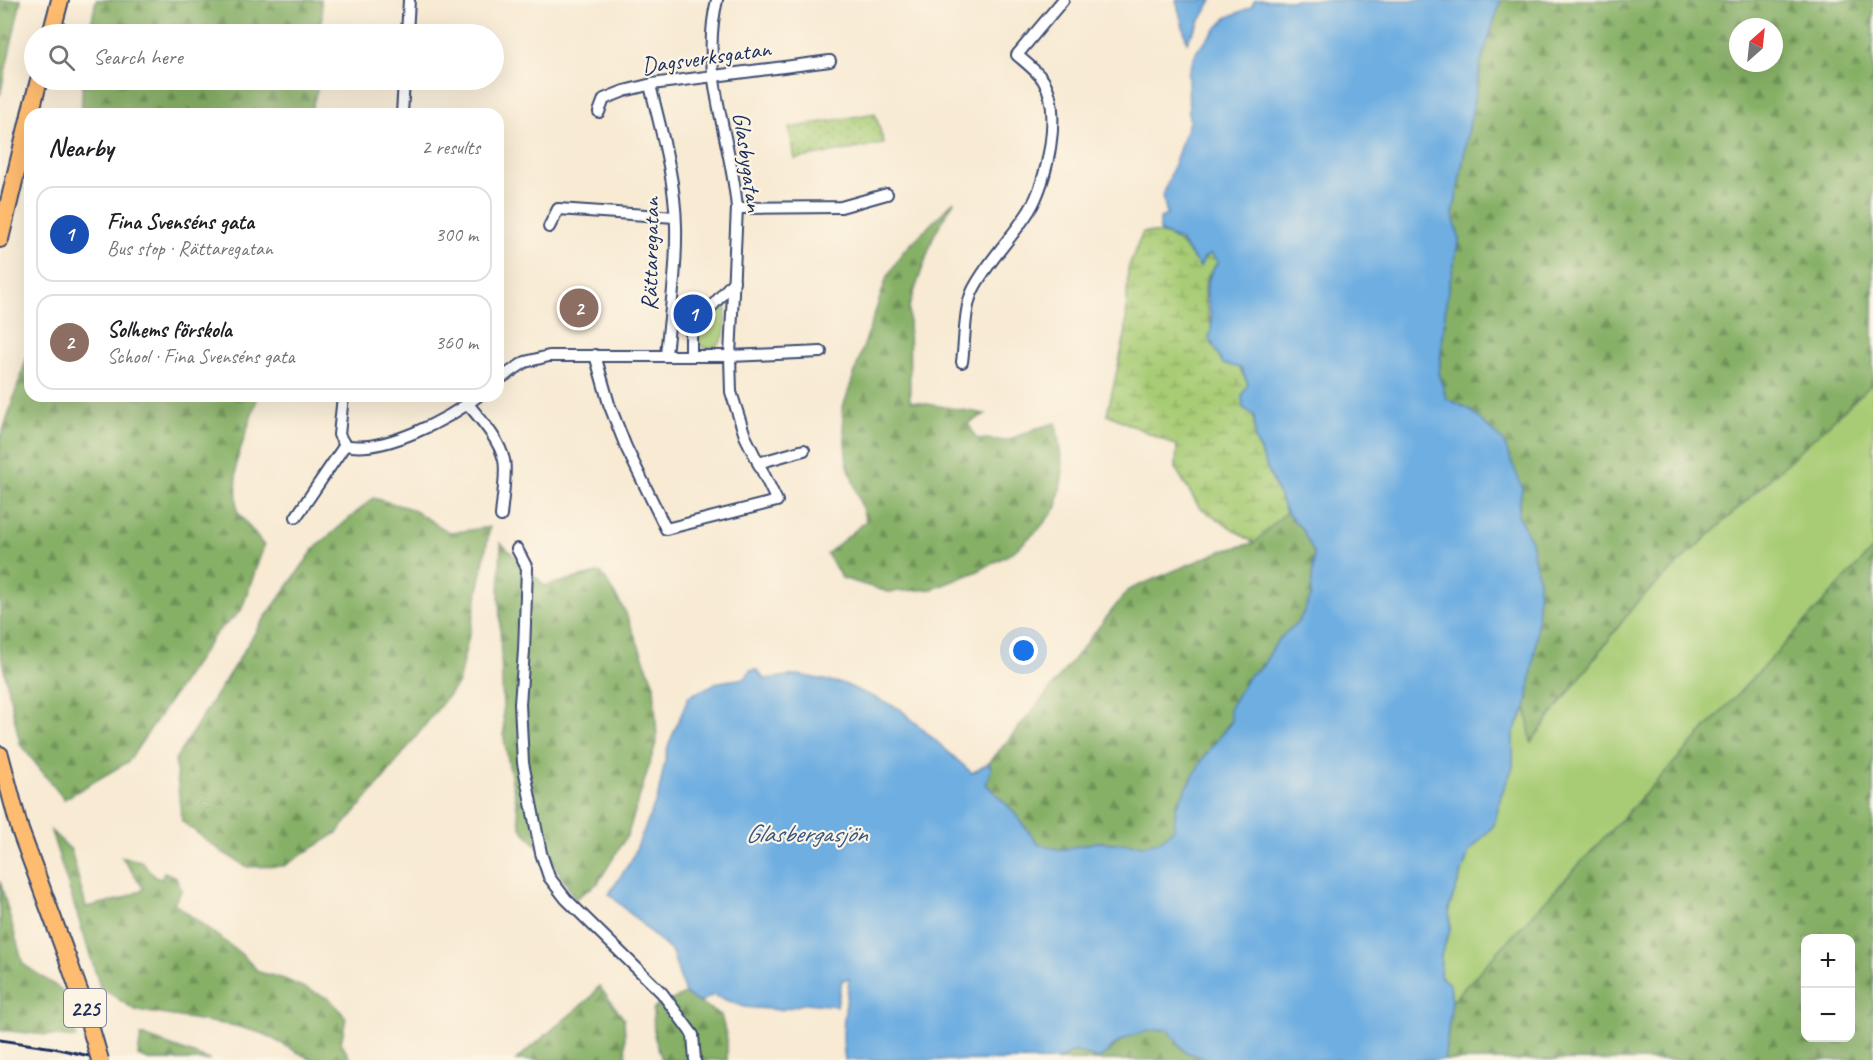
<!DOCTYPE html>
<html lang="en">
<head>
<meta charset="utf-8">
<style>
  :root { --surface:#fff; --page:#f6f6f6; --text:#202124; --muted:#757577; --line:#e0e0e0; --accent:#1f6fb2 }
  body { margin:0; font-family:Caveat,sans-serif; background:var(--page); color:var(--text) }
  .controls { position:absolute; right:18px; bottom:18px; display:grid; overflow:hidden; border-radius:12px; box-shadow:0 6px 24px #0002 }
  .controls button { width:54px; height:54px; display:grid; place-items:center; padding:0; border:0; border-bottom:2px solid var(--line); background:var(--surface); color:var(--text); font:30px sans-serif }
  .compass { position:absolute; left:1729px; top:18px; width:54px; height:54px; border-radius:50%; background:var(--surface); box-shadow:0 6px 24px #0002; rotate:27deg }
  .you { position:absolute; left:1024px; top:651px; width:21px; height:21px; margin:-15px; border:4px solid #fff; border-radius:50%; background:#1a73e8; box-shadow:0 0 0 9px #1a73e833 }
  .badge { display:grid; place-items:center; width:39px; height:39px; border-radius:50%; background:var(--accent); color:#fff; font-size:20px; font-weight:700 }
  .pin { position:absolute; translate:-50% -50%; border:3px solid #fff; box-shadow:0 2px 6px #0006 }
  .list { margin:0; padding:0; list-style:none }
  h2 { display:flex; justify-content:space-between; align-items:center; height:78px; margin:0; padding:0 24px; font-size:26px }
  h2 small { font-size:20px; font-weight:400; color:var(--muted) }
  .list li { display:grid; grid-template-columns:39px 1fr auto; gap:18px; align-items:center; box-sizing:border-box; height:96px; margin:0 12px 12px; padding:0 12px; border:2px solid var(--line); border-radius:18px }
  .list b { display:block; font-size:22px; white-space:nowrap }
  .list p { margin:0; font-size:20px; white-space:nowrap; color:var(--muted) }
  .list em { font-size:20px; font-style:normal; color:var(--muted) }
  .icon { flex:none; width:33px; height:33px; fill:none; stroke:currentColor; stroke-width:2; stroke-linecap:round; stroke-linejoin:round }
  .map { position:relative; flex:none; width:1873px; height:1060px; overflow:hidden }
  .search { position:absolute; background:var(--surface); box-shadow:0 6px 24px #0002; left:24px; top:24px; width:480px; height:66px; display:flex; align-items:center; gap:15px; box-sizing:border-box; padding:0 21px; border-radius:33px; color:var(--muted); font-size:22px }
  .panel { position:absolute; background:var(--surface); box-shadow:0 6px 24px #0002; left:24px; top:108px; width:480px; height:294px; border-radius:18px }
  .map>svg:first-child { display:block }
  .grass { fill:#a8cc75; stroke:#627e6a; stroke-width:1.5 }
  .forest { fill:url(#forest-firs); stroke:#507062; stroke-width:1.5; fill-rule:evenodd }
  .wetland { fill:url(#wetland-marsh); stroke:#627e6a; stroke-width:1.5 }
  .park { fill:url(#park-dots); stroke:#627e6a; stroke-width:1.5 }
  .water { fill:#6eaee1; stroke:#446ea0; stroke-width:1.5 }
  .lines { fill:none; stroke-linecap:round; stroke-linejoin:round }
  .minor-casing { stroke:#3c4b70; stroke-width:14 }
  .primary-casing { stroke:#3c4b70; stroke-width:20 }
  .minor { stroke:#fff; stroke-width:10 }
  .primary { stroke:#febc70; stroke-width:16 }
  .rail { stroke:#1b2f5e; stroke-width:3 }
  .primary-bridge-casing { stroke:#3c4b70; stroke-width:20; stroke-linecap:butt }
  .primary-bridge { stroke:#febc70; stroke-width:16 }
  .labels { text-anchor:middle; stroke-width:4.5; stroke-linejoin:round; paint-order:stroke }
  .shield { fill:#fcf5e5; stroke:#5e6a86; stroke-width:1.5 }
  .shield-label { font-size:22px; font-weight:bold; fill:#1b2f5e }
  .street-label { font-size:24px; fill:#1b2f5e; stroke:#fcf5e5 }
  .water-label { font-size:26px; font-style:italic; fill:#345585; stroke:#fcf5e5 }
</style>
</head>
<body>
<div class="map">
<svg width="1873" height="1060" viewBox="0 0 1873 1060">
  <defs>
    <pattern id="forest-firs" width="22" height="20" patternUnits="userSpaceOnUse" patternTransform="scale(1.5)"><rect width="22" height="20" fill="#86b066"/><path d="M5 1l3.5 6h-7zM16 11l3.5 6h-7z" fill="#6d9057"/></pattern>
    <pattern id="wetland-marsh" width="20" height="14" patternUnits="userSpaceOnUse" patternTransform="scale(1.5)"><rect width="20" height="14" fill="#a8cc75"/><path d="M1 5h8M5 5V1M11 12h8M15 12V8" fill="none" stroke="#88a663"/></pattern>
    <pattern id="park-dots" width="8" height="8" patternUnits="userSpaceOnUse" patternTransform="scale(1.5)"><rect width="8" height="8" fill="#a8cc75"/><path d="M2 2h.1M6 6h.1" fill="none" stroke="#88a663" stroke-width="1.8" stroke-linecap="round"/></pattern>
  </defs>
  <rect width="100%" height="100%" fill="#fcf5e5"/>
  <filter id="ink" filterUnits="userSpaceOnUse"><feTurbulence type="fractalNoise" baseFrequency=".0167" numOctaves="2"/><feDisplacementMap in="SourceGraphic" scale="12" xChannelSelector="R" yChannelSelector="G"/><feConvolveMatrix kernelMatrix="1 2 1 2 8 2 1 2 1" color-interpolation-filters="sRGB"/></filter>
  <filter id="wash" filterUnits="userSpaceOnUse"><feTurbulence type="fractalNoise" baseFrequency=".008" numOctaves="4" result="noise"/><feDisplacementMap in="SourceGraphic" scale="24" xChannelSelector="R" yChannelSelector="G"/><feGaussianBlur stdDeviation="1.35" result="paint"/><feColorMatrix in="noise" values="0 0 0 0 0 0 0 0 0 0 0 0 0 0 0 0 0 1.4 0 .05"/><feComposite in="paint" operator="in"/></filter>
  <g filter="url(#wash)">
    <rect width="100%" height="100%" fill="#f8ead3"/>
    <!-- grass -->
    <g class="grass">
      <path d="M723,304L726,306C725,324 729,347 706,349C702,346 698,344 698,338C697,329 716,308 723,304Z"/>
      <path d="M1873,383V549L1452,1001L1450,985L1440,976L1441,955L1450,931L1449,908L1469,851L1494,825L1501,795L1513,767V733L1526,708L1532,741L1637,602Z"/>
    </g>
    <!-- forest -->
    <g class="forest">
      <path d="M0,0H21L0,95Z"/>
      <path d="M96,0H321L323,34H89Z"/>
      <path d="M1501,0H1873V383L1637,602L1531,742L1526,708L1536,645L1539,581L1531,542L1518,515L1522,487L1470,410L1446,398L1439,373L1447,295L1459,239L1453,215L1481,62ZM1738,27H1774V63H1738Z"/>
      <path d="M83,80H320L310,114H81Z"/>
      <path d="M954,201L934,235L909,307L910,401L986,414L968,423L976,438L1006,441L1037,428L1056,423L1063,471L1057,507L1039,529L1012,553L978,571L933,589L888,592L842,578L827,554L866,521L847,462L842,410L887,277L903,252Z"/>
      <path d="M30,348V396H258L236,463L237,511L264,546L241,611L216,633L128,762L64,799L20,744L0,651V440Z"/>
      <path d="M373,498L412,509L450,533L490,527L474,613L458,683L379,784L337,833L284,866L247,867L222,852L182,821L175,760L260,625L315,548Z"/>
      <path d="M1286,512L1302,529L1314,553L1311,598L1299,621L1278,640L1262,667L1250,674L1232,720L1204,757L1176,807L1174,828L1162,840L1146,845L1096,842L1061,850L1038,844L1012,810L986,784L991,769L989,763L1035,708L1128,590L1221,551L1254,543Z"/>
      <path d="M501,543L545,586L601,572L625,611L654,685L657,740L628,834L598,883L575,899L556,867L521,828L504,739L499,594Z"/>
      <path d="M1873,549V1060H1444L1452,1001ZM1806,938H1850V1038H1806Z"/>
      <path d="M51,831L71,850L86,907L122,899L144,889L122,857L141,861L155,877L162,879L164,872L175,876L182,890L174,903L240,953L259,972L284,979L330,999L346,1018L341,1043L351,1060H312L264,1034L236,1026L135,1010L100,987Z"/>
      <path d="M0,881L23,964L66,993L76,1038L0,1030Z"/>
      <path d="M599,986L624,1019L626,1060H516L591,997Z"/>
      <path d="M685,994L721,1015L727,1039V1060H662L654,1035L653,1010L656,1007Z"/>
      <path d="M1167,1029L1185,1052L1212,1060H1057L1075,1051L1109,1053C1121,1034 1146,1030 1167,1029Z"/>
      <path d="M141,1035L210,1060H149L138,1056Z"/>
    </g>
    <!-- wetland -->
    <path class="wetland" d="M1143,232C1175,232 1181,242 1200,267L1204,258L1210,254L1218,262C1212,269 1206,277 1205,287C1204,298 1208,318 1213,328C1223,348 1239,363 1248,384L1242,395L1254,415L1255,439L1286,512L1254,543L1199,507L1176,469L1177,446L1107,414L1126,331L1128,268Z"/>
    <!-- park -->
    <path class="park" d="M875,113L884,144L795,159L789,128Z"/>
    <!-- water -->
    <g class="water">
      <path d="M1176,0H1212L1187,42Z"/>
      <path d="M1255,0H1501L1481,62L1453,215L1459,239L1447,295L1439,373L1446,398L1470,410L1503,441L1522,487L1518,515L1531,542L1539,581L1536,645L1526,708L1513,733V767L1501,795L1494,825L1469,852L1449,908L1450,931L1441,955L1440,976L1450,985L1452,1001L1444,1060H1212L1185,1052L1167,1029C1149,1030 1131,1033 1116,1044C1109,1048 1107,1054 1099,1059L1075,1051L1057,1060H845C840,1031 846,1007 849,979L842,980L837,1006L807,1003L780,1010L744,1007L713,995L699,1003L685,994L672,952L609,894L632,859L658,796L668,746L689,696L719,682L746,678L750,670H757L764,679L799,675L844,684L900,709L972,773L989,763L991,769L986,784L1012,810L1038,844L1061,850L1096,842L1146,845L1162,840L1174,828L1176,807L1204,757L1232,721L1229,709L1250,674L1262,667L1278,640L1299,621L1311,597L1314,553L1302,529L1286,512L1255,439L1254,415L1243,408L1242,395L1248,384L1241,368L1223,364L1209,337C1220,310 1192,296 1218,262L1210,254L1204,258L1200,267L1180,240L1160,232V218L1167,215L1163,196L1189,122L1188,73L1197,50L1226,18L1251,7Z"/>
    </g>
  </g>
  <g filter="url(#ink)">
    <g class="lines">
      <defs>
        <g id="minor">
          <path d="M407,34L409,0"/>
          <path d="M650,85C661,131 675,178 676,226C677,269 670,313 666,355"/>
          <path d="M599,112L604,99L624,91L652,84L830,61"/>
          <path d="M402,114L404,80"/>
          <path d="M737,208L841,207L887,194"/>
          <path d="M549,227L558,209L675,217"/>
          <path d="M595,355L609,404L626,447L666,529L777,501L745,436L731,392L730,356L737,208C731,135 699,73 717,0"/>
          <path d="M691,356V337L693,328L734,281"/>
          <path d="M962,362C965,341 964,308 973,290C987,262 1012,238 1029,211C1047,183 1063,110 1043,80C1036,70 1025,62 1017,55L1063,0"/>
          <path d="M498,380L525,362L549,356H730L821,352"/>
          <path d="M343,396L339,435L345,445"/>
          <path d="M468,404C481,420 499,439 504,460C507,472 502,502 501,516"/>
          <path d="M345,445C383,454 449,419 478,396"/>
          <path d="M758,463L804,450"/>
          <path d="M296,517L345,445"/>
          <path d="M517,549L527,568L524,651L520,704L523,763L541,853L549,877L566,899L662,993L693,1035L695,1060"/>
        </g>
        <g id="primary">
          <path d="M51,34L60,0"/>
          <path d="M30,114L39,80"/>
          <path d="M0,239L30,115"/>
          <path d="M0,755L20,830L67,957"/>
        </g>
      </defs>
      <!-- minor casing -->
      <use href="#minor" class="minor-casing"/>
      <!-- primary casing -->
      <use href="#primary" class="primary-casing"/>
      <!-- minor -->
      <use href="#minor" class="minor"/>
      <!-- primary -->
      <use href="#primary" class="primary"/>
      <!-- rail -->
      <path class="rail" d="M0,1040L54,1048L107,1060"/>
      <defs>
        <path id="primary-bridge" d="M67,957L84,1005L100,1060"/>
      </defs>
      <!-- primary-bridge casing -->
      <use href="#primary-bridge" class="primary-bridge-casing"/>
      <!-- primary-bridge -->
      <use href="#primary-bridge" class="primary-bridge"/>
    </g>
  </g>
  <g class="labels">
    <!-- shield labels -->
    <rect class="shield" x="64" y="989" width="42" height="38" rx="4.5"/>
    <g class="shield-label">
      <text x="85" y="1016">225</text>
    </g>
    <!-- street labels -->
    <g class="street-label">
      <text transform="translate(706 57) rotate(-8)" y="8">Dagsverksgatan</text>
      <text transform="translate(748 162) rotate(82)" y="8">Glasbygatan</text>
      <text transform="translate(650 254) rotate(-89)" y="8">Rättaregatan</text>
    </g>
    <!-- water labels -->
    <g class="water-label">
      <text x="806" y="842">Glasbergasjön</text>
    </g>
  </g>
</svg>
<div class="controls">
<button>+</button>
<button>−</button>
</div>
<svg class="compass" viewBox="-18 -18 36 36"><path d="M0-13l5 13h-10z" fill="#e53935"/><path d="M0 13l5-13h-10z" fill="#757577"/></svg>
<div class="you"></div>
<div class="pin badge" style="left:693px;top:314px;background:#1a4fb4">1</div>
<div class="pin badge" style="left:579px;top:308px;background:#8d6e63">2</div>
<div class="search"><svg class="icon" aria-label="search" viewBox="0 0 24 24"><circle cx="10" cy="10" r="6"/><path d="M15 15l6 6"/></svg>Search here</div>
<section class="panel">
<h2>Nearby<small>2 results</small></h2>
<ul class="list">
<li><span class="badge" style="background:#1a4fb4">1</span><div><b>Fina Svenséns gata</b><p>Bus stop · Rättaregatan</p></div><em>300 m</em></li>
<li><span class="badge" style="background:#8d6e63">2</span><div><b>Solhems förskola</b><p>School · Fina Svenséns gata</p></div><em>360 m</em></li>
</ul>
</section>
</div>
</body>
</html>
